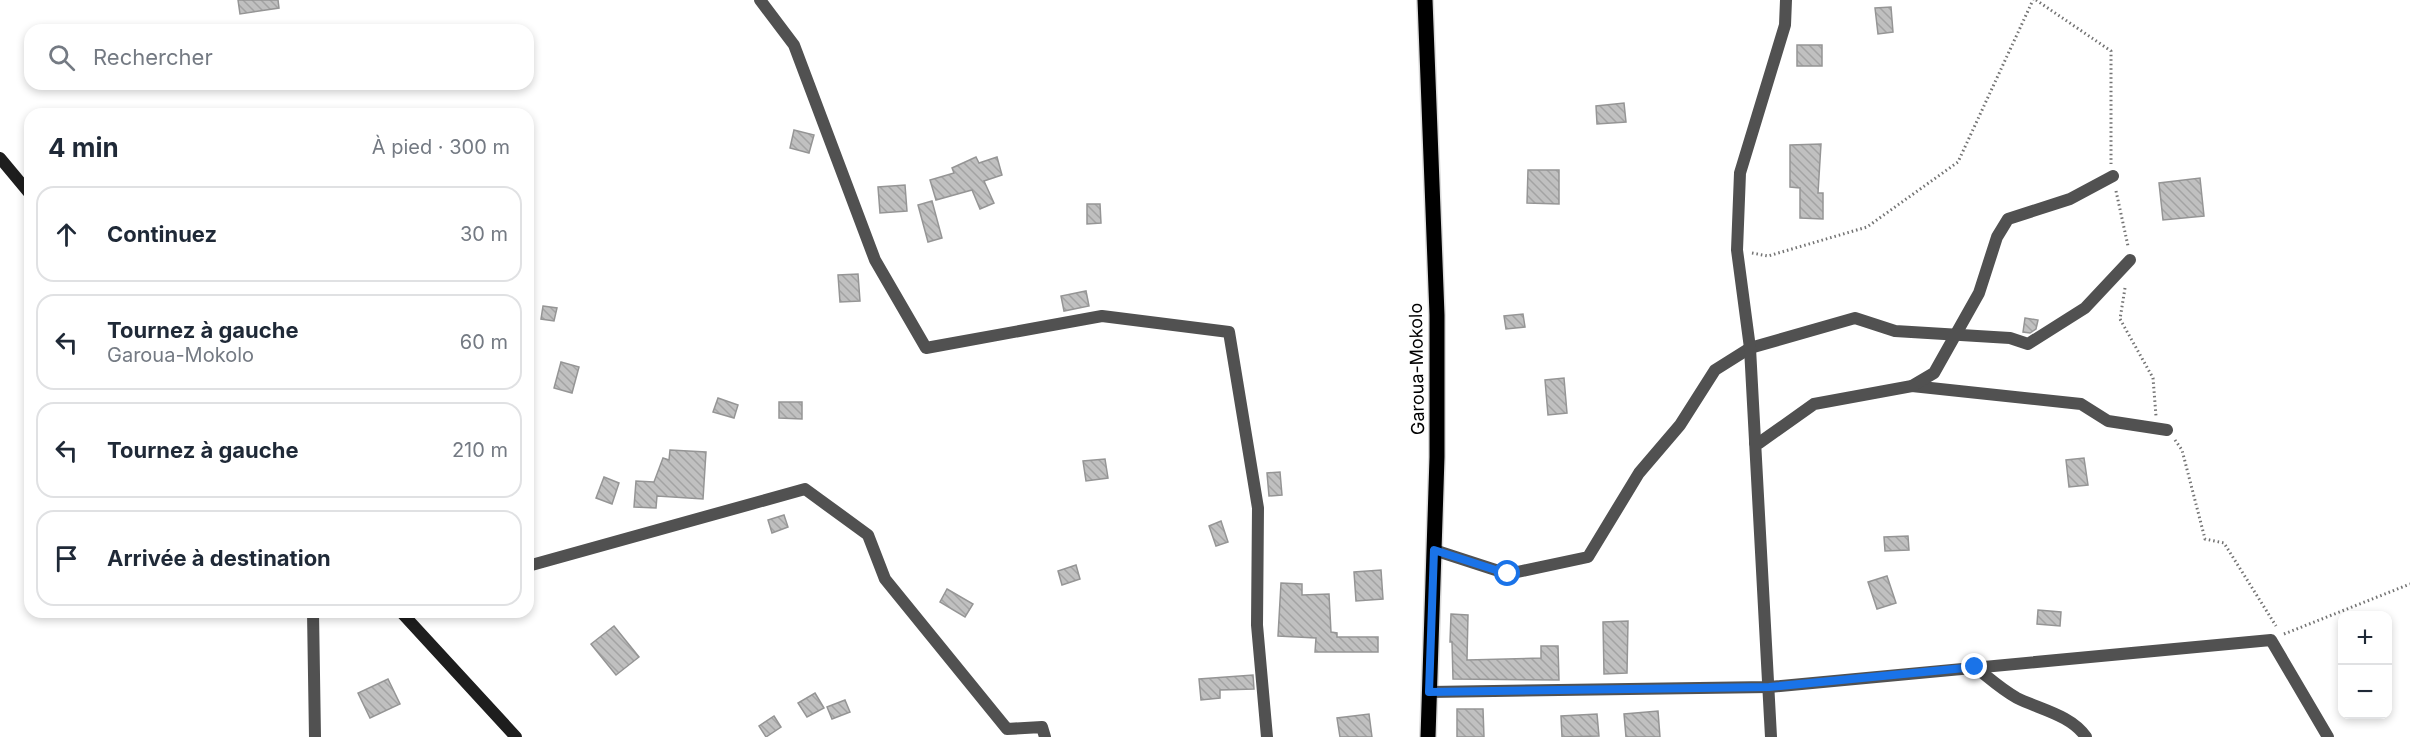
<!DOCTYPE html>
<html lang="fr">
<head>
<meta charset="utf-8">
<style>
  :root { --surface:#fff; --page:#f6f6f7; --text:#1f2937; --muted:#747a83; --line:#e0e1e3 }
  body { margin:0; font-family:Inter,sans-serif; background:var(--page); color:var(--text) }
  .controls { position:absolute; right:18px; bottom:18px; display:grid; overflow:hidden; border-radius:12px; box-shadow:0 3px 9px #0003 }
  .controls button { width:54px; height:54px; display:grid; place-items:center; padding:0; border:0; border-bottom:2px solid var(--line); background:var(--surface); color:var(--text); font:30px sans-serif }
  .stop { position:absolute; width:18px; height:18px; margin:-14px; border:4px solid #1a73e8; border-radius:50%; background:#fff }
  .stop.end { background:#1a73e8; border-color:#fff; box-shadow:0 2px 6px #0008 }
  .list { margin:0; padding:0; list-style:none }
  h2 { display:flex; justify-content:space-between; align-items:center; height:78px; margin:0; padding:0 24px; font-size:26px }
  h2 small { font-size:20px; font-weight:400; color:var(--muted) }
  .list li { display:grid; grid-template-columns:39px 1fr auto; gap:18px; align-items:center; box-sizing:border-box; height:96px; margin:0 12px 12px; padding:0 12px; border:2px solid var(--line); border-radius:18px }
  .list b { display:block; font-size:22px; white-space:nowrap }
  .list p { margin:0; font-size:20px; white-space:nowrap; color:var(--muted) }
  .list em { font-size:20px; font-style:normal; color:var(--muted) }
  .icon { flex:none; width:33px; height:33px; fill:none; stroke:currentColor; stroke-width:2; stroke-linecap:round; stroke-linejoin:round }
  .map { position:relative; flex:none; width:2410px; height:737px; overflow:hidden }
  .search { position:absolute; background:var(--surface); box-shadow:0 3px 9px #0003; left:24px; top:24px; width:510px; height:66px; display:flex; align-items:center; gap:15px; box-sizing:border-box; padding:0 21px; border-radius:18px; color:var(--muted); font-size:22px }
  .panel { position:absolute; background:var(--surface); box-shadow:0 3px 9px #0003; left:24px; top:108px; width:510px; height:510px; border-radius:18px }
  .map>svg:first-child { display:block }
  .building { fill:url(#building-back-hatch); stroke:#959595; stroke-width:1.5 }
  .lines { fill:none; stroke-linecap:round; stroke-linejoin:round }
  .primary-casing { stroke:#dbdbdb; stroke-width:18 }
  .path { stroke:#737373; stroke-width:3; stroke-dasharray:1.5 3; stroke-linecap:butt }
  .street { stroke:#515151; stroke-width:12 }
  .secondary { stroke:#1e1e1e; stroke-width:12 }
  .primary { stroke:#000; stroke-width:15 }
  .route { stroke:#1a73e8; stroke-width:8 }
  .labels { text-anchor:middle; stroke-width:4.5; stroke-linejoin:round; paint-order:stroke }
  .street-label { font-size:18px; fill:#000; stroke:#fff }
</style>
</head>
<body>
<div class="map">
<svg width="2410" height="737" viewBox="0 0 2410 737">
  <defs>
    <pattern id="building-back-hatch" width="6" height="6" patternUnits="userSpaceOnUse" patternTransform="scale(1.5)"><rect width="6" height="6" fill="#c0c0c0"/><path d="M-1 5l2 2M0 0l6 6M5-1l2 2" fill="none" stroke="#a3a3a3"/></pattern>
  </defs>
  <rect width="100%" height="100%" fill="#fff"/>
  <!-- building -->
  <g class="building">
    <path d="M238,0H278L279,8L240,14Z"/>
    <path d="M1891,7L1893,32L1878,34L1875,8Z"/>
    <rect x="1797" y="45" width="25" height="21"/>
    <path d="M1624,103L1626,122L1597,124L1596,106Z"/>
    <path d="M794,130L814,135L809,153L790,148Z"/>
    <path d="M1821,144L1818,193H1823V219L1800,218V188L1790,187V145Z"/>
    <path d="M976,157L979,163L997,157L1002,175L984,181L994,203L980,209L972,190L936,200L930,180L954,173L952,168Z"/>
    <path d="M1528,170H1559V204L1527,203Z"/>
    <path d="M2200,178L2204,216L2163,220L2159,183Z"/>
    <path d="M905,185L907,211L880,213L878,187Z"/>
    <path d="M932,201L942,238L928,242L918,205Z"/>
    <path d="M1087,204H1100L1101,223L1087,224Z"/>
    <path d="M858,274L860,301L840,302L838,275Z"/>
    <path d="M1086,291L1089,306L1064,311L1061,296Z"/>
    <path d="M543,306L557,308L554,321L541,319Z"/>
    <path d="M1523,314L1525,327L1506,329L1504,316Z"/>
    <path d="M2025,318L2038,320L2036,329L2030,333L2023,332Z"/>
    <path d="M561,362L579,367L572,393L554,388Z"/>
    <path d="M1564,378L1567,413L1548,415L1545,380Z"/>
    <path d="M718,398L738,405L734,418L713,412Z"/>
    <path d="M779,402H802V419L779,418Z"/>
    <path d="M670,450L706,452L703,499L657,496L656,508L634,507L636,481L654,482L663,458L669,460Z"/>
    <path d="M2084,458L2088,485L2069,487L2066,460Z"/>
    <path d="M1105,459L1108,478L1086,481L1083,461Z"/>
    <path d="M1280,472L1282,495L1269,496L1267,473Z"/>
    <path d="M604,477L619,483L612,504L596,498Z"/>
    <path d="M784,515L788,527L772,533L768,520Z"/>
    <path d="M1221,521L1228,542L1216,546L1209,526Z"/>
    <path d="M1908,536L1909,550L1885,551L1884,537Z"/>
    <path d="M1076,565L1080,579L1062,585L1058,571Z"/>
    <path d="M1381,570L1383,599L1356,601L1354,572Z"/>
    <path d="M1887,576L1896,603L1877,609L1868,582Z"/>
    <path d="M1281,583L1302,584V595L1329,594L1331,632L1337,633V637H1378V652H1315L1316,638L1278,636Z"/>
    <path d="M947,589L973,604L965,617L940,602Z"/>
    <path d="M2038,610L2061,612L2060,626L2037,624Z"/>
    <path d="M1451,614L1468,615L1467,660L1541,658V646H1558L1559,680L1453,679L1452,642H1450Z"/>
    <path d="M1628,621L1627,673L1604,674L1603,622Z"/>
    <path d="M614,626L639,657L616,675L591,644Z"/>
    <path d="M1253,675L1254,689L1220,690V698L1201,700L1199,679Z"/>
    <path d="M388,679L400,704L370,718L358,693Z"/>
    <path d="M815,693L824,708L807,717L798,703Z"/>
    <path d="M845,700L850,712L832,719L827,707Z"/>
    <path d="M1457,709H1483L1484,737H1457Z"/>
    <path d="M1658,711L1660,737H1626L1624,714Z"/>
    <path d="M1369,714L1372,737H1340L1337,718Z"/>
    <path d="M1597,714L1599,736L1562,737L1561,716Z"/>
    <path d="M774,716L781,727L766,737L759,726Z"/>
  </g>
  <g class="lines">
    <defs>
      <path id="primary" d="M1425,0L1437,315V457L1428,737"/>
    </defs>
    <!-- primary casing -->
    <use href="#primary" class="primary-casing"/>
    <!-- path -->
    <g class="path">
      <path d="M2036,0L2111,51V164"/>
      <path d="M2116,191L2128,246"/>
      <path d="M1752,253L1768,256L1867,227L1958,162L2033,0"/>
      <path d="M2125,288L2120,319L2153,378L2156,416"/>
      <path d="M2175,440L2182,450L2205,539L2224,543L2276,626"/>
      <path d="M2284,634L2410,584"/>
    </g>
    <!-- street -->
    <g class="street">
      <path d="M760,0L794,45L875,260L926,348L1102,316L1229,332L1258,508L1257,625L1267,737"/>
      <path d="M1912,386L2081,404L2108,421L2167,430"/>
      <path d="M1755,443H1759L1814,404L1912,386L1934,373L1979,293L1997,237L2008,219L2070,199L2113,176"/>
      <path d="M1434,550L1508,574L1588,557L1639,473L1680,425L1715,370L1750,348L1855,318L1895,331L2010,338L2028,344L2085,308L2130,260"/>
      <path d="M528,566L805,489L868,535L885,579L1007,729L1042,727L1045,737"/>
      <path d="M313,612L315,737"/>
      <path d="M1975,667C1988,677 2002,690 2017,698C2039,709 2071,715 2086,737"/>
      <path d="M1429,692L1769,687L2271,640L2328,737"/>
      <path d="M1771,737L1750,348L1737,250L1740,173L1785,25L1786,0"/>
    </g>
    <!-- secondary -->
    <g class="secondary">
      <path d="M0,158L30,194"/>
      <path d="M401,612L516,737"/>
    </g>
    <!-- primary -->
    <use href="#primary" class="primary"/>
  </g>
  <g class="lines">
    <!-- route -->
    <path class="route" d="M1508,574L1434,550L1429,692L1769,687L1975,667"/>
  </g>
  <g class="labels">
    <!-- street labels -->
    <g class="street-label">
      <text transform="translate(1417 369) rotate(-91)" y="6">Garoua-Mokolo</text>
    </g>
  </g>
</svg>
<div class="controls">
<button>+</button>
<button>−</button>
</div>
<div class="stop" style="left:1508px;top:574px"></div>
<div class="stop end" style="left:1975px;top:667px"></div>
<div class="search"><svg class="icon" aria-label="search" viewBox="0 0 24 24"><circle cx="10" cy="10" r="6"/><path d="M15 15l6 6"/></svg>Rechercher</div>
<section class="panel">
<h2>4 min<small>À pied · 300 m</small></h2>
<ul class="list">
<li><svg class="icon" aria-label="ahead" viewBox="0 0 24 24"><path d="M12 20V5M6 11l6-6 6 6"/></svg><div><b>Continuez</b></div><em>30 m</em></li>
<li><svg class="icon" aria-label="left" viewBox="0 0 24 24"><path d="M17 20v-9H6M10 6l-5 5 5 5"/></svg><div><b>Tournez à gauche</b><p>Garoua-Mokolo</p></div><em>60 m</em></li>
<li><svg class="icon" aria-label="left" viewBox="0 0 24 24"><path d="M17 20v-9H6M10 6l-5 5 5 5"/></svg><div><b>Tournez à gauche</b></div><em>210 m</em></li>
<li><svg class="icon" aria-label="arrive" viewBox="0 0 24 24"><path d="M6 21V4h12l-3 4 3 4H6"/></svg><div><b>Arrivée à destination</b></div></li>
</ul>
</section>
</div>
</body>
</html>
